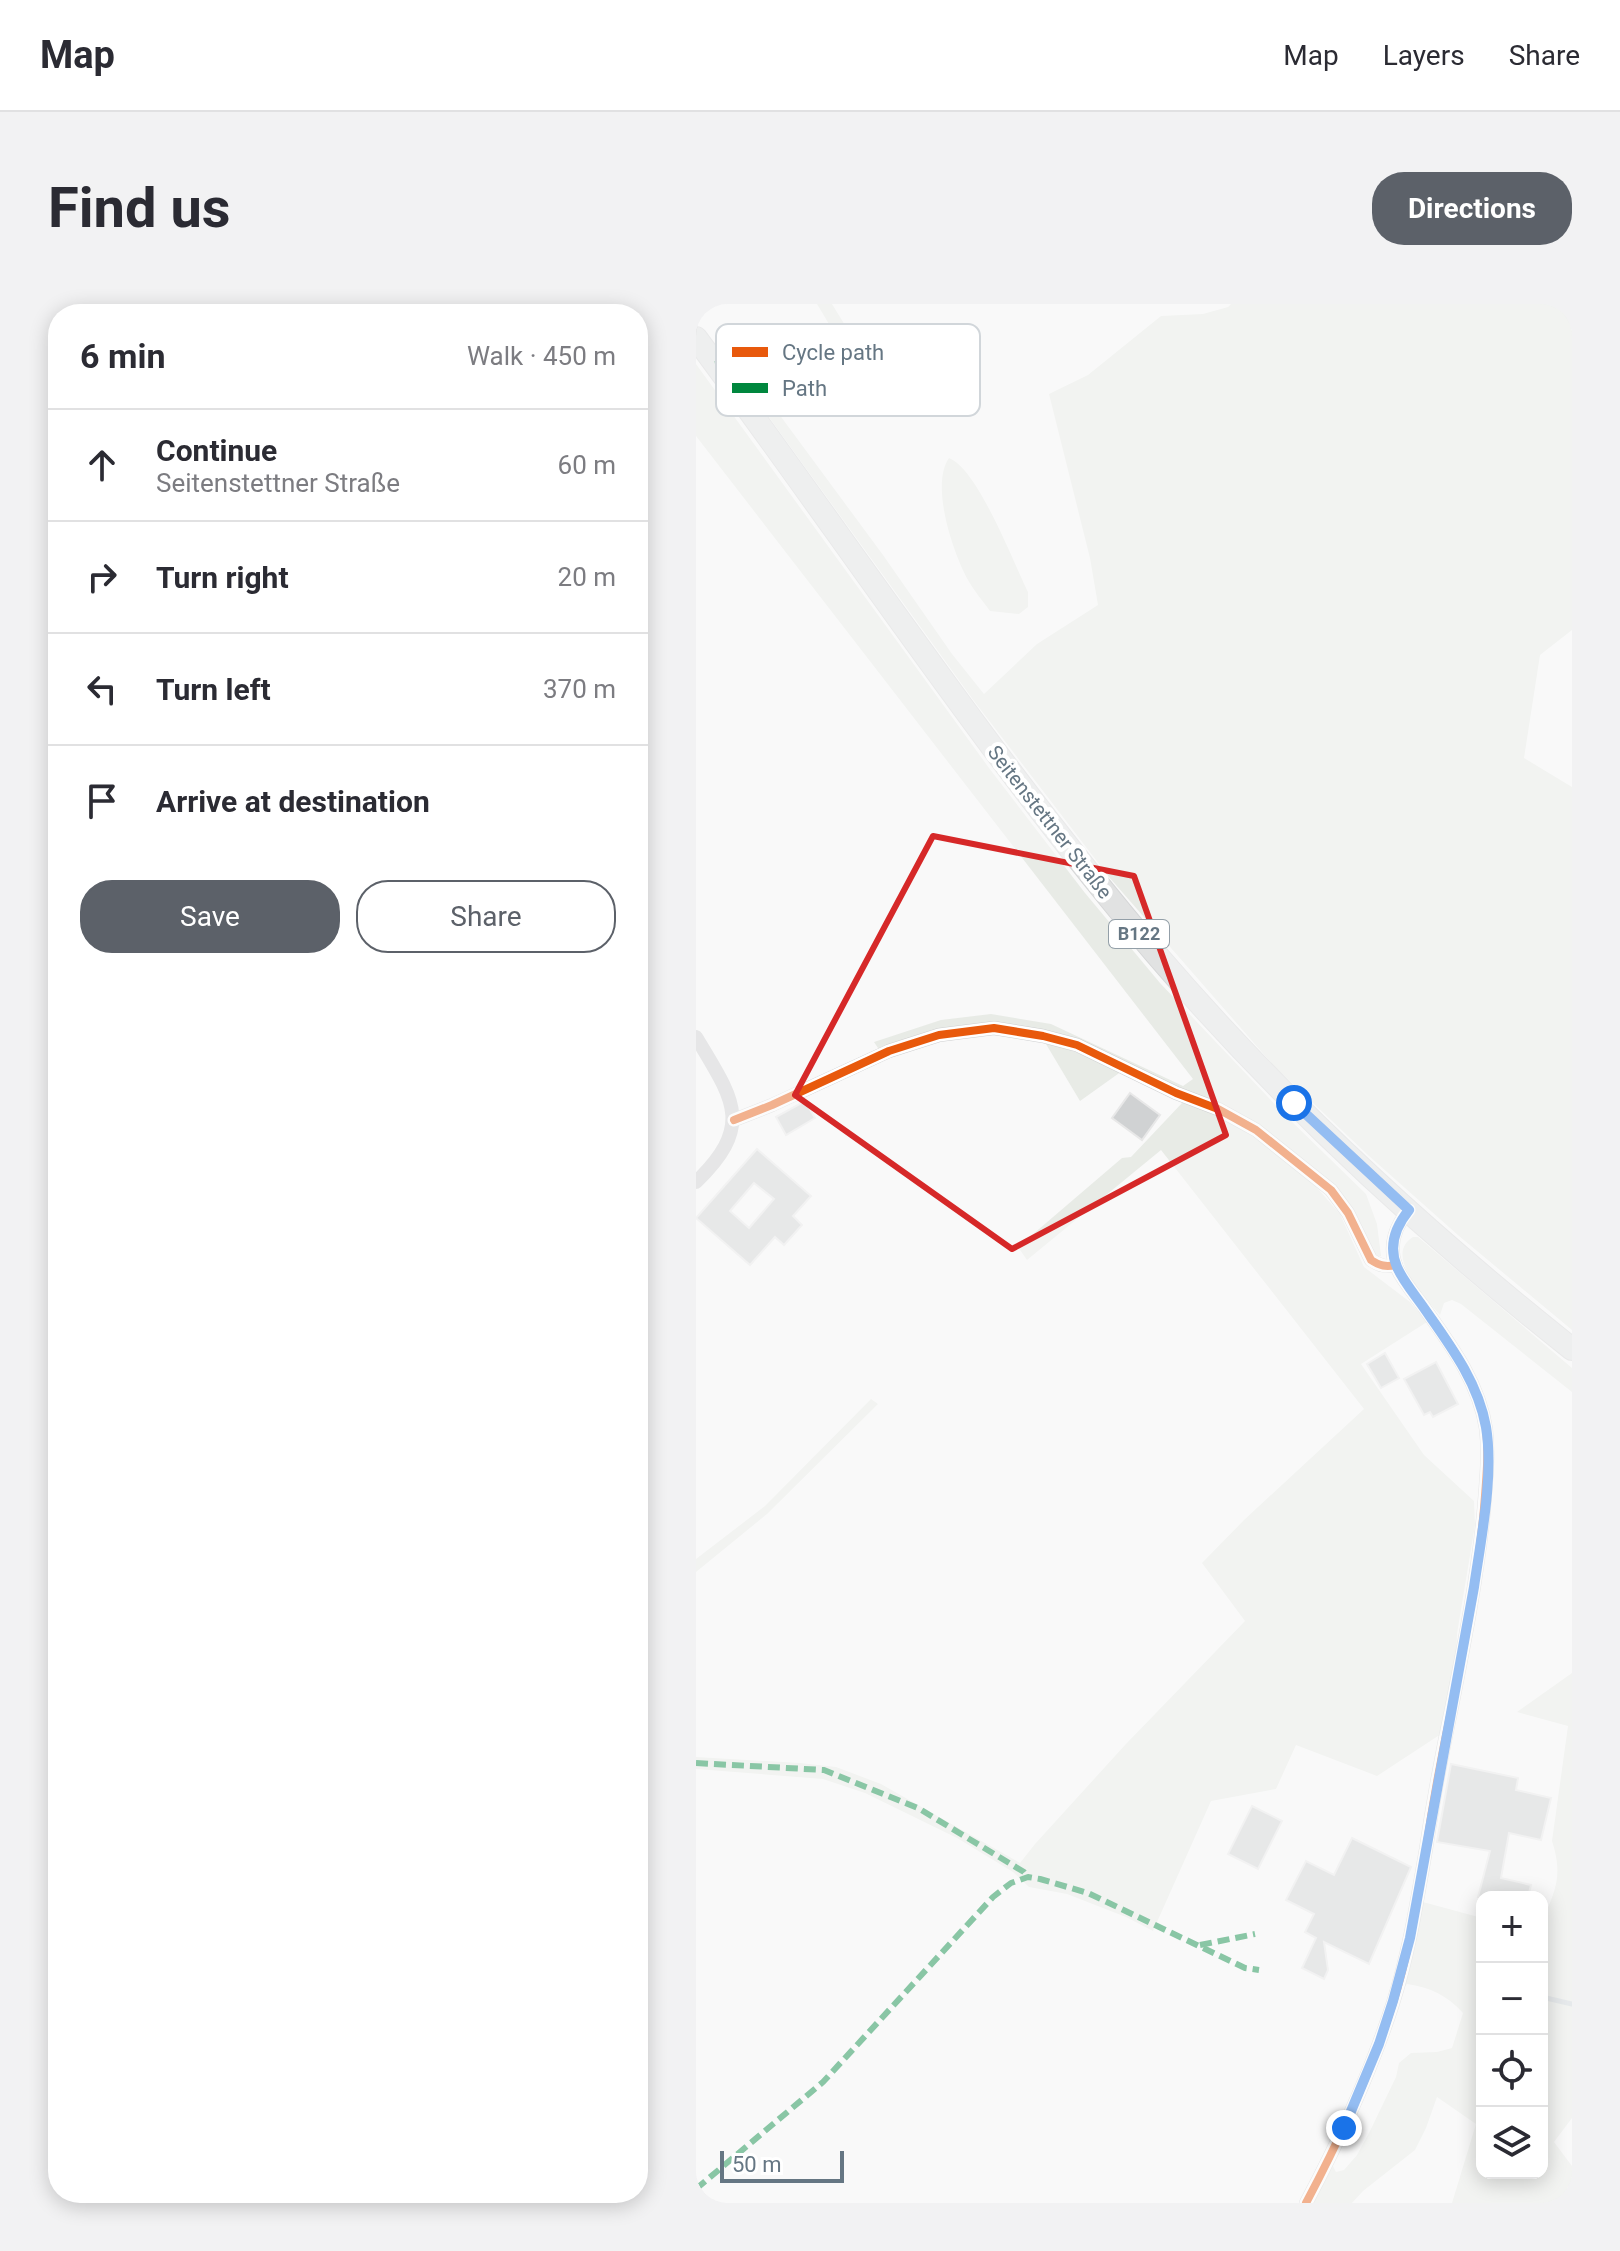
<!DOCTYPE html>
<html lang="en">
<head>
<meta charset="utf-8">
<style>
  :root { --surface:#fff; --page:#f2f2f3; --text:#2b2b33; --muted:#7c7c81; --line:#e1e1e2; --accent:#5c6169 }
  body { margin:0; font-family:Roboto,sans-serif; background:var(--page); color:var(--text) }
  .controls { position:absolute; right:24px; bottom:24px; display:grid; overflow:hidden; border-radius:16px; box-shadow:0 4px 20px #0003 }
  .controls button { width:72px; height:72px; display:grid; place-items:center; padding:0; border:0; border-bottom:2px solid var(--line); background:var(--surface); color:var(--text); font:40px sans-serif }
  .scale { position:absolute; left:24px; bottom:20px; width:124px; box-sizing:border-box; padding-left:8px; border:4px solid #657683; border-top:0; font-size:22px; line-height:28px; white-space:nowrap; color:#657683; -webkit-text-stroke:6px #fff; paint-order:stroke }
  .stop { position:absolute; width:24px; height:24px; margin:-18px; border:6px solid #1a73e8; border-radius:50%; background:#fff }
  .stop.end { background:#1a73e8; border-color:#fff; box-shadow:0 2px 8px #0008 }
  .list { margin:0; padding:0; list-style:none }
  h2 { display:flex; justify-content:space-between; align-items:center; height:104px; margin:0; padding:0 32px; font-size:34px }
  h2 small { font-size:26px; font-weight:400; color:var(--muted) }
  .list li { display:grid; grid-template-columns:52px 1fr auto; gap:24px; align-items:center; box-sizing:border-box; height:112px; padding:0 32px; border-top:2px solid var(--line) }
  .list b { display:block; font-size:30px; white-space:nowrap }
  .list p { margin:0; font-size:26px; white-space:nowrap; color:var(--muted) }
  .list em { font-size:26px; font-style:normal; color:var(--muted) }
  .actions { display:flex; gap:16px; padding:24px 32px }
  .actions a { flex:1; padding:18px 0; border:2px solid var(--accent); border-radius:32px; text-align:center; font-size:28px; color:var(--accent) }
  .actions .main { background:var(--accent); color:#fff }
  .icon { flex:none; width:44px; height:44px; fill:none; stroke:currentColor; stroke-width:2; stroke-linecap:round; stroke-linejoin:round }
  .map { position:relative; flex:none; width:876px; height:1899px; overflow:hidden; border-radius:32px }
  header { display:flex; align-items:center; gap:48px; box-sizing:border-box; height:112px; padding:0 40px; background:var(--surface); border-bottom:2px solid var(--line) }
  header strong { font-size:38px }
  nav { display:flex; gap:44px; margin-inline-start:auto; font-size:28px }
  .intro { display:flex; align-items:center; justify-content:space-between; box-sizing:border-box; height:192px; padding:0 48px }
  h1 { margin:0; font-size:56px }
  .button { padding:20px 36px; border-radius:32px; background:var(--accent); color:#fff; font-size:28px; font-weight:700 }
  main { display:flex; gap:48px; padding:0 48px }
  aside { flex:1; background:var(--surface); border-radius:32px; box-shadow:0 4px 20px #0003 }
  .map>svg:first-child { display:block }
  .green { fill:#e8ebe6 }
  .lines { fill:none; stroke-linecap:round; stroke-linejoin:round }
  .stream { stroke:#ced6d9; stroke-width:5 }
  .building { fill:#d0d2d3; stroke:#e8e8e8; stroke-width:2; fill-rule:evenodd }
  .primary-casing { stroke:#d5d6d7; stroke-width:24 }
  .minor { stroke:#cecfd0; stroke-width:14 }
  .primary { stroke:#e1e2e2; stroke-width:22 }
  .quiet { stroke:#00873e; stroke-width:6; stroke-dasharray:12 6; stroke-linecap:butt }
  .cycleway-casing { stroke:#fff; stroke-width:13 }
  .cycleway { stroke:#e8590c; stroke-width:8 }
  .route { stroke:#1a73e8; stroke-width:10 }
  .marked { fill:none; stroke:#d62828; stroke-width:6; stroke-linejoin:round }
  .labels { text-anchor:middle; stroke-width:8; stroke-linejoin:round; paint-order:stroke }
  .shield { fill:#fff; stroke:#939fa8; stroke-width:2 }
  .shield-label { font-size:18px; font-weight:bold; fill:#657683 }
  .street-label { font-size:20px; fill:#657683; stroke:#fff }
  .key { fill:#fff; stroke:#d1d6da; stroke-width:2 }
  .key-label { font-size:22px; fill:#657683 }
</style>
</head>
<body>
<header>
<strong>Map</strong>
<nav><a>Map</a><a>Layers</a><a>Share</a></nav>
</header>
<div class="intro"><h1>Find us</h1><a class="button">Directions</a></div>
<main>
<aside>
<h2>6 min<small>Walk · 450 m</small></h2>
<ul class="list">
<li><svg class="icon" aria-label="ahead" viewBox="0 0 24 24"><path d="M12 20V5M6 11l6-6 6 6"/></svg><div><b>Continue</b><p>Seitenstettner Straße</p></div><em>60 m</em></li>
<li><svg class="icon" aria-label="right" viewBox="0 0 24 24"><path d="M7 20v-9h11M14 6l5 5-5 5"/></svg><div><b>Turn right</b></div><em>20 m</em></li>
<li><svg class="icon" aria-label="left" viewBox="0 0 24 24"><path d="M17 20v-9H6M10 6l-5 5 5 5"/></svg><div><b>Turn left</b></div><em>370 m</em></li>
<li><svg class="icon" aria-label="arrive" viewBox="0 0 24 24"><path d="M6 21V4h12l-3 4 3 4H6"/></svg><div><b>Arrive at destination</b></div></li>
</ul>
<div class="actions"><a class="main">Save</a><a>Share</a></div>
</aside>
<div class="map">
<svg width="876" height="1899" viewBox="0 0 876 1899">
  <rect width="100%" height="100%" fill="#f9f9f9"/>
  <!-- green -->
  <g class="green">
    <path d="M121,0H136L179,70C160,84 78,62 50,62L52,68L187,251L256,350L288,390L341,340L402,301L394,254L353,90L392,71L465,12L507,10L532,3L535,0H876V326L844,351L828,454L876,483V1026L763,932L673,852L578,762L544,723L413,573L278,397L23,44L28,39L161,67Z"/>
    <path d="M0,60L293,464L389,589L464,679L588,810L670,890L681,920L685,952L682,953L678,949L634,882L489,789L303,719L184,747L178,738L245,716L295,710L355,720L487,782L497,775L0,132Z"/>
    <path d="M253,154C282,165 317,258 332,288V303L323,310L294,307C287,297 278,287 272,276C257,249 234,181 253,154Z"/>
    <path d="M347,735L426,767L384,797Z"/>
    <path d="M487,798L529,815L578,846L616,878L644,910L668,963L714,998L731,1018L665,1060L728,1151L778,1197L779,1221L761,1330L757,1432H742L681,1472L600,1441L580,1485L515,1497L457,1627L430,1613L371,1590L333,1583L317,1568L261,1534L169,1489L127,1475L0,1465V1453L104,1459L140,1463L185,1480L324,1559L339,1540L429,1441L549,1317L506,1259L548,1216L668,1105L465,846L331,956L322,943L426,854L435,853Z"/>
    <path d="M717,933H722L876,1064V1088L765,1000L756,996L748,999L744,1011C729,994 687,951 717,933Z"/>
    <path d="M175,1095L182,1100L71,1210L0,1268V1255L69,1202Z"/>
    <path d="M876,1369V1814L858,1838L876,1862V1899H756L780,1820L741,1793L730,1824L719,1846L667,1887L656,1899H617L637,1862L640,1868L648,1866L661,1851L674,1827L700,1773L703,1759L715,1749L741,1748L756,1744L767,1709C752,1692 734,1683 711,1680L704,1687L727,1598L786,1614V1869H846V1617C860,1586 867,1571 856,1537L872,1422L821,1408Z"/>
  </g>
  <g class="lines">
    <!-- stream -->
    <path class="stream" d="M846,1693L876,1700"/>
  </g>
  <!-- building -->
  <g class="building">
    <path d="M434,789L464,811L446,836L416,814Z"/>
    <path d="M109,797L119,814L90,831L80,813Z"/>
    <path d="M61,845L115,892L97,912L106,921L88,941L79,933L54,961L0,914ZM58,879L78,895L53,924L34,907Z"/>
    <path d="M689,1049L703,1074L685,1084L671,1060Z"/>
    <path d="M740,1058L762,1100L737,1113L734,1108L728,1111L708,1075Z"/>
    <path d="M755,1460L822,1474L820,1486L855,1494L845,1536L813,1529L805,1574L835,1581L832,1593H782L794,1547L741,1538Z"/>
    <path d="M556,1502L586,1517L562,1565L532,1550Z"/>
    <path d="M656,1534L715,1563L673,1660L628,1638L632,1666L628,1675L606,1664L620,1634L609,1628L618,1610L590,1596L610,1557L638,1571Z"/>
  </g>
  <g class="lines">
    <defs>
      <path id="primary" d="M0,34C153,240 294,455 460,650C584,795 727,927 876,1045"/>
    </defs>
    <!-- primary casing -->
    <use href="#primary" class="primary-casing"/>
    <!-- minor -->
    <g class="minor">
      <path d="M0,733C37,795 59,821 0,878"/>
      <path d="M38,816L76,801L193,747L243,731L298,724L347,732L381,741L480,789L522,805L560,826L635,886L652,909L675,956C684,962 690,963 700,961"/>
      <path d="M610,1899C644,1835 675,1768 697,1699C713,1649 721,1597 730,1545C737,1497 746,1449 756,1402C769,1336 782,1270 788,1204C790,1178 793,1151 790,1125C783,1078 754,1040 727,1002C718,990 706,976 700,962C692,941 700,921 713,906"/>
    </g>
    <!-- primary -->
    <use href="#primary" class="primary"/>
    <!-- quiet -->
    <g class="quiet">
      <path d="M19,60L38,57L148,72"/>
      <path d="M0,1459L128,1466L222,1504L328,1568L332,1573"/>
      <path d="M504,1641L559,1630"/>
      <path d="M0,1885L127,1778L297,1593L315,1579L332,1573L344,1575L392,1589L549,1664L563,1666"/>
    </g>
    <defs>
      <g id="cycleway">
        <path d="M38,816L76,801L193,747L243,731L298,724L347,732L381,741L480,789L522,805L560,826L635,886L652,909L675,956C684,962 690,963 700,961"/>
        <path d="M610,1899C644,1835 675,1768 697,1699C713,1649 721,1597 730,1545C737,1497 746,1449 756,1402C769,1336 782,1270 788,1204C790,1178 793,1151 790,1125C783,1078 754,1040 727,1002C718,990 706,976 700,962C692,941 700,921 713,906"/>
      </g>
    </defs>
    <!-- cycleway casing -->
    <use href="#cycleway" class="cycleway-casing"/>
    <!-- cycleway -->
    <use href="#cycleway" class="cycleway"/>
  </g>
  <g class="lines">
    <!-- route -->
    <path class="route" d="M598,799L713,906C700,922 692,942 701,963C707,977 719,991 728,1004C754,1041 782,1078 790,1123C798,1171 785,1235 778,1283L714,1634L697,1697L683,1740L648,1824"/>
  </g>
  <!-- marked area -->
  <path d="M0 0H876V1899H0ZM237,532L438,572L530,831L316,945L99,791Z" fill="#f9f9f9" fill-opacity=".55" fill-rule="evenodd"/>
  <path class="marked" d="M237,532L438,572L530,831L316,945L99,791Z"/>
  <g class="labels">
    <!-- shield labels -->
    <rect class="shield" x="413" y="616" width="60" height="28" rx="6"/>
    <g class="shield-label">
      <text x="443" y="636">B122</text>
    </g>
    <!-- street labels -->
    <g class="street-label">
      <text transform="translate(354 518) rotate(52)" y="7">Seitenstettner Straße</text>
    </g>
  </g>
  <!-- legend -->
  <rect x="20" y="20" width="264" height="92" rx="12" class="key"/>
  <rect x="36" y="43" width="36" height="10" fill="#e8590c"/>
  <rect x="36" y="79" width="36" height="10" fill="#00873e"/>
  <g class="key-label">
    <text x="86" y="56">Cycle path</text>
    <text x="86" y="92">Path</text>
  </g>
</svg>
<div class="controls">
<button>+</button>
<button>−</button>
<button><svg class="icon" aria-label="locate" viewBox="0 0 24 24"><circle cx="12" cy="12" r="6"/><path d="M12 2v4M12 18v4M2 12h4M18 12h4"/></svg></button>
<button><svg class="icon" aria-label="layers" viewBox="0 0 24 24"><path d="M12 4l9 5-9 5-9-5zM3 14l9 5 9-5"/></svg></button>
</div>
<div class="scale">50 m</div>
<div class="stop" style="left:598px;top:799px"></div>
<div class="stop end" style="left:648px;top:1824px"></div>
</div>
</main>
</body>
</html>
